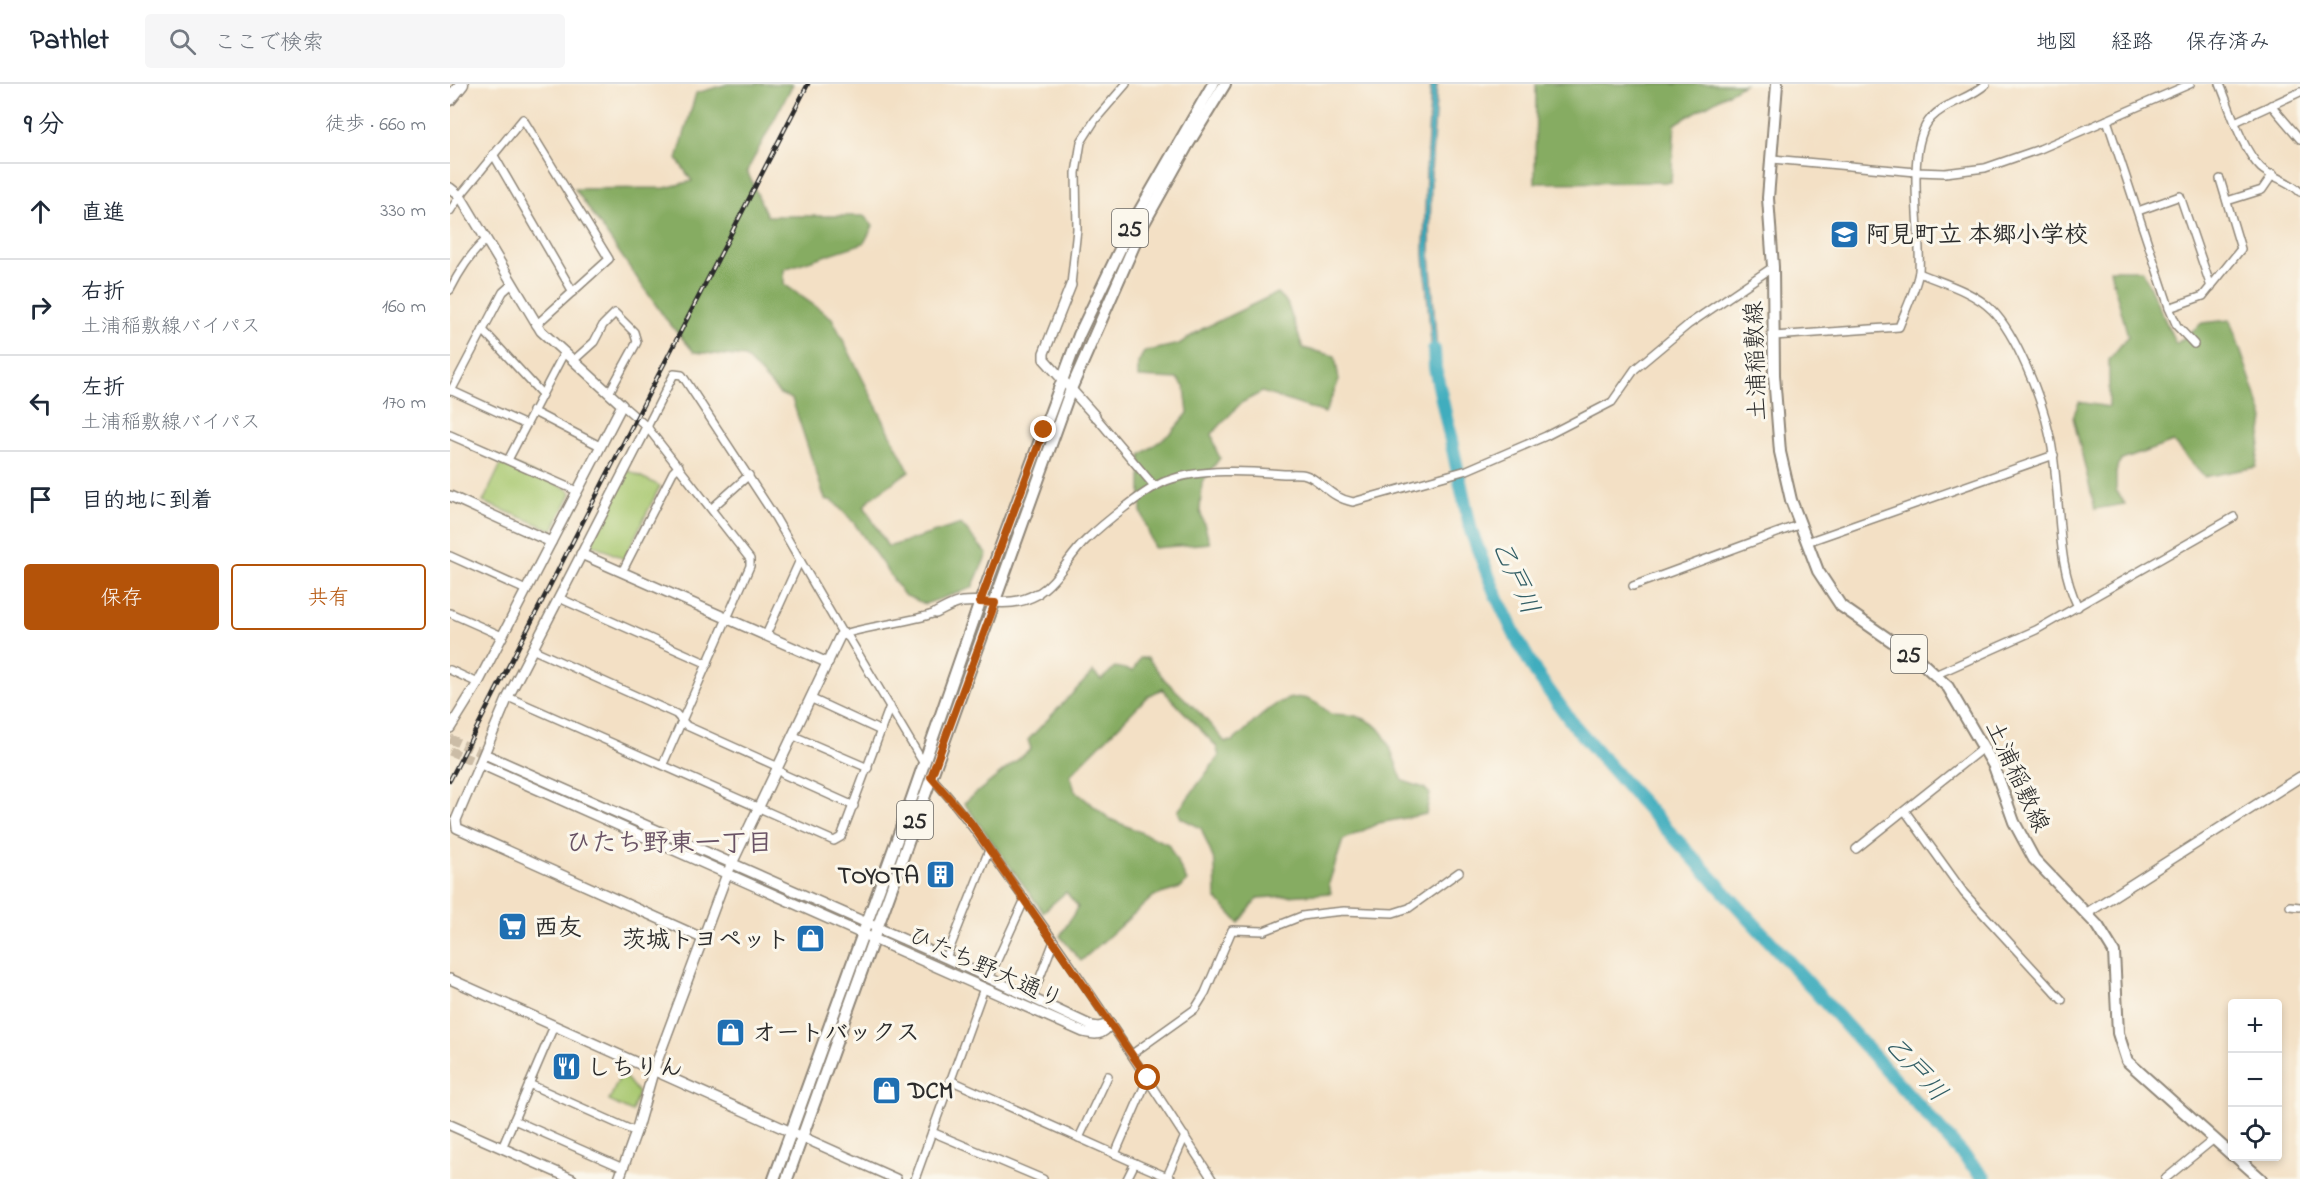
<!DOCTYPE html>
<html lang="ja">
<head>
<meta charset="utf-8">
<style>
  :root { --surface:#fff; --page:#f6f6f7; --text:#1f2937; --muted:#747a83; --line:#e0e1e3; --accent:#b45309 }
  body { margin:0; font-family:"Indie Flower","Klee One",sans-serif; background:var(--page); color:var(--text) }
  .controls { position:absolute; right:18px; bottom:18px; display:grid; overflow:hidden; border-radius:6px; box-shadow:0 3px 9px #0003 }
  .controls button { width:54px; height:54px; display:grid; place-items:center; padding:0; border:0; border-bottom:2px solid var(--line); background:var(--surface); color:var(--text); font:30px sans-serif }
  .stop { position:absolute; width:18px; height:18px; margin:-14px; border:4px solid #b45309; border-radius:50%; background:#fff }
  .stop.end { background:#b45309; border-color:#fff; box-shadow:0 2px 6px #0008 }
  .list { margin:0; padding:0; list-style:none }
  h2 { display:flex; justify-content:space-between; align-items:center; height:78px; margin:0; padding:0 24px; font-size:26px }
  h2 small { font-size:20px; font-weight:400; color:var(--muted) }
  .list li { display:grid; grid-template-columns:39px 1fr auto; gap:18px; align-items:center; box-sizing:border-box; height:96px; padding:0 24px; border-top:2px solid var(--line) }
  .list b { display:block; font-size:22px; white-space:nowrap }
  .list p { margin:0; font-size:20px; white-space:nowrap; color:var(--muted) }
  .list em { font-size:20px; font-style:normal; color:var(--muted) }
  .actions { display:flex; gap:12px; padding:18px 24px }
  .actions a { flex:1; padding:14px 0; border:2px solid var(--accent); border-radius:6px; text-align:center; font-size:21px; color:var(--accent) }
  .actions .main { background:var(--accent); color:#fff }
  .icon { flex:none; width:33px; height:33px; fill:none; stroke:currentColor; stroke-width:2; stroke-linecap:round; stroke-linejoin:round }
  .map { position:relative; flex:none; width:1850px; height:1095px; overflow:hidden }
  header { display:flex; align-items:center; gap:36px; box-sizing:border-box; height:84px; padding:0 30px; background:var(--surface); border-bottom:2px solid var(--line) }
  header strong { font-size:28px }
  nav { display:flex; gap:33px; margin-inline-start:auto; font-size:21px }
  .search { width:420px; height:54px; background:var(--page); display:flex; align-items:center; gap:15px; box-sizing:border-box; padding:0 21px; border-radius:6px; color:var(--muted); font-size:22px }
  main { display:flex }
  aside { flex:1; background:var(--surface) }
  .map>svg:first-child { display:block }
  .green { fill:#a8c870; stroke:#6a7a4e; stroke-width:1.5 }
  .forest { fill:#86ac62; stroke:#586c46; stroke-width:1.5 }
  .water { fill:#40adbe; stroke:#366c74; stroke-width:1.5 }
  .lines { fill:none; stroke-linecap:round; stroke-linejoin:round }
  .river { stroke:#40adbe; stroke-width:14 }
  .secondary-tunnel { stroke:#cbbca6; stroke-width:9; stroke-dasharray:9 4.5; stroke-linecap:butt }
  .street-casing { stroke:#8f8678; stroke-width:10 }
  .secondary-casing { stroke:#8f8678; stroke-width:12 }
  .primary-casing { stroke:#8f8678; stroke-width:14 }
  .highway-casing { stroke:#8f8678; stroke-width:15 }
  .street { stroke:#fff; stroke-width:7 }
  .secondary { stroke:#fff; stroke-width:9 }
  .primary { stroke:#fff; stroke-width:10 }
  .highway { stroke:#fff; stroke-width:12 }
  .rail-casing { stroke:#2b2b2b; stroke-width:4.5 }
  .rail { stroke:#fbf7ec; stroke-width:2; stroke-dasharray:7; stroke-linecap:butt }
  .route { stroke:#b45309; stroke-width:8 }
  .labels { text-anchor:middle; stroke-width:6; stroke-linejoin:round; paint-order:stroke }
  .shield { fill:#fbf7ec; stroke:#696865; stroke-width:1.5 }
  .shield-label { font-size:22px; font-weight:bold; fill:#2b2b2b }
  .poi-label { font-size:24px; font-weight:bold; fill:#2b2b2b; stroke:#fbf7ec; text-anchor:start }
  .street-label { font-size:24px; fill:#2b2b2b; stroke:#fbf7ec }
  .water-label { font-size:26px; font-style:italic; fill:#335f66; stroke:#fbf7ec }
  .neighbourhood-label { font-size:26px; font-weight:bold; fill:#695365; stroke:#fbf7ec }
</style>
</head>
<body>
<header>
<strong>Pathlet</strong>
<div class="search"><svg class="icon" aria-label="search" viewBox="0 0 24 24"><circle cx="10" cy="10" r="6"/><path d="M15 15l6 6"/></svg>ここで検索</div>
<nav><a>地図</a><a>経路</a><a>保存済み</a></nav>
</header>
<main>
<aside>
<h2>9 分<small>徒歩 · 660 m</small></h2>
<ul class="list">
<li><svg class="icon" aria-label="ahead" viewBox="0 0 24 24"><path d="M12 20V5M6 11l6-6 6 6"/></svg><div><b>直進</b></div><em>330 m</em></li>
<li><svg class="icon" aria-label="right" viewBox="0 0 24 24"><path d="M7 20v-9h11M14 6l5 5-5 5"/></svg><div><b>右折</b><p>土浦稲敷線バイパス</p></div><em>160 m</em></li>
<li><svg class="icon" aria-label="left" viewBox="0 0 24 24"><path d="M17 20v-9H6M10 6l-5 5 5 5"/></svg><div><b>左折</b><p>土浦稲敷線バイパス</p></div><em>170 m</em></li>
<li><svg class="icon" aria-label="arrive" viewBox="0 0 24 24"><path d="M6 21V4h12l-3 4 3 4H6"/></svg><div><b>目的地に到着</b></div></li>
</ul>
<div class="actions"><a class="main">保存</a><a>共有</a></div>
</aside>
<div class="map">
<svg width="1850" height="1095" viewBox="0 0 1850 1095">
  <rect width="100%" height="100%" fill="#fbf7ec"/>
  <filter id="ink" filterUnits="userSpaceOnUse"><feTurbulence type="fractalNoise" baseFrequency=".0167" numOctaves="2"/><feDisplacementMap in="SourceGraphic" scale="12" xChannelSelector="R" yChannelSelector="G"/><feConvolveMatrix kernelMatrix="1 2 1 2 8 2 1 2 1" color-interpolation-filters="sRGB"/></filter>
  <filter id="wash" filterUnits="userSpaceOnUse"><feTurbulence type="fractalNoise" baseFrequency=".008" numOctaves="4" result="noise"/><feDisplacementMap in="SourceGraphic" scale="24" xChannelSelector="R" yChannelSelector="G"/><feGaussianBlur stdDeviation="1.35" result="paint"/><feColorMatrix in="noise" values="0 0 0 0 0 0 0 0 0 0 0 0 0 0 0 0 0 1.4 0 .05"/><feComposite in="paint" operator="in"/></filter>
  <g filter="url(#wash)">
    <rect width="100%" height="100%" fill="#f3e0c5"/>
    <!-- green -->
    <g class="green">
      <path d="M53,376L118,405L121,409L103,446L33,418Z"/>
      <path d="M177,386L210,402L174,475L140,459Z"/>
      <path d="M170,992L177,995L188,1009L182,1028L159,1017Z"/>
    </g>
    <!-- forest -->
    <g class="forest">
      <path d="M278,0H343L297,87L317,132H414L423,142L414,159L334,185V200L382,234L459,387L420,415L414,422L438,463L511,440L537,470L522,504L475,520L454,511L404,439L383,417L375,415L342,315L330,310L295,273L244,268L215,234L125,105L215,104L242,97L227,75L246,9Z"/>
      <path d="M1086,0H1294L1225,40L1221,98L1085,99Z"/>
      <path d="M1660,186H1692L1726,260L1752,239L1780,236L1814,335L1806,383L1754,393L1723,358L1672,376L1668,380L1666,389V406L1675,420L1645,425L1623,333L1629,318L1659,323V276L1678,252Z"/>
      <path d="M827,209L837,219L853,264L885,272L889,296L875,329L812,308L791,319L762,350L766,366L770,374L752,398L750,427L760,459L704,464L691,427V371L722,348L738,329L735,304L728,295L688,293V279L694,268L729,260L752,245Z"/>
      <path d="M690,574H698L715,596L752,631L775,658L783,657C816,630 840,591 880,630C889,631 900,630 909,633C939,641 941,672 953,697L974,704L980,710L976,730L929,739L893,756L879,799L881,809L808,814L789,839L766,814L765,779L751,744L731,734L728,727L769,672L766,662L712,605L698,612L620,691L625,707L660,735L718,760L737,797L731,804L704,812L631,877L610,852L628,823L616,808L593,828L514,719L581,665L578,656L643,588L651,596L665,583L683,587Z"/>
    </g>
    <!-- water -->
    <path class="water" d="M981,0H987L981,87L980,170L988,283L983,284L974,170L976,86Z"/>
    <g class="lines">
      <!-- river -->
      <g class="river">
        <path d="M984,266L985,284L1021,447L1045,509L1067,555L1086,589L1123,640L1178,703L1361,902"/>
        <path d="M1364,906L1535,1095"/>
      </g>
    </g>
  </g>
  <g filter="url(#ink)">
    <g class="lines">
      <!-- secondary-tunnel -->
      <g class="secondary-tunnel">
        <path d="M0,655L39,672"/>
        <path d="M0,667L35,682"/>
      </g>
      <defs>
        <g id="street">
          <path d="M1770,0C1780,24 1792,66 1811,84C1822,94 1837,95 1850,108"/>
          <path d="M1821,21L1850,55"/>
          <path d="M1657,36L1720,226L1727,242L1744,260"/>
          <path d="M1785,38L1850,8"/>
          <path d="M43,70L123,208"/>
          <path d="M1322,75L1466,88L1495,89L1535,84L1590,65L1740,0"/>
          <path d="M1777,117L1812,106L1823,90"/>
          <path d="M0,127L10,112L73,35L159,175L86,241"/>
          <path d="M1688,127L1730,112L1761,203"/>
          <path d="M1469,189C1493,199 1523,207 1542,226C1566,250 1592,315 1599,349C1604,368 1605,388 1607,408C1611,448 1610,486 1628,523"/>
          <path d="M621,201L627,145L626,89L631,58L645,36L676,0"/>
          <path d="M0,206C9,188 21,169 36,156"/>
          <path d="M1719,224L1753,212L1791,165L1770,95"/>
          <path d="M33,246L91,309"/>
          <path d="M1324,252L1449,243C1455,227 1467,203 1469,187C1472,149 1454,63 1481,34C1496,18 1520,15 1536,0"/>
          <path d="M123,277L144,258L153,241L165,229L184,248L187,258L159,309"/>
          <path d="M0,306L76,341"/>
          <path d="M1,307L53,208L62,200"/>
          <path d="M172,321L197,343L300,475V482L213,680"/>
          <path d="M82,327L150,362"/>
          <path d="M645,332L705,403"/>
          <path d="M197,343L224,290L232,291L325,433L391,547L399,554L474,680"/>
          <path d="M0,351L127,407"/>
          <path d="M58,376L114,269"/>
          <path d="M262,424L299,391"/>
          <path d="M1357,458L1604,371"/>
          <path d="M0,472L76,506"/>
          <path d="M172,488L223,388L229,382"/>
          <path d="M1183,502L1351,440"/>
          <path d="M587,510C608,497 618,473 636,456C653,440 694,406 716,397C751,384 798,387 834,390C841,390 850,389 856,391C871,396 880,414 903,418L1017,386L1096,352L1162,318L1185,285L1239,240L1323,183"/>
          <path d="M109,514L258,580"/>
          <path d="M0,529L52,552"/>
          <path d="M394,550C424,541 456,539 486,529"/>
          <path d="M316,551L350,476"/>
          <path d="M82,565L226,630L237,642L324,681L333,690L404,722"/>
          <path d="M0,586L28,599"/>
          <path d="M1485,591L1586,546L1784,433"/>
          <path d="M58,613L384,757L391,753L440,622"/>
          <path d="M362,615L431,647"/>
          <path d="M344,652L418,684"/>
          <path d="M481,693C511,725 535,761 561,797C632,894 697,994 762,1095"/>
          <path d="M1455,727L1514,809L1612,916"/>
          <path d="M1406,765L1534,663"/>
          <path d="M1840,822L1850,823"/>
          <path d="M496,874L539,766"/>
          <path d="M539,894L575,815"/>
          <path d="M582,914L604,857"/>
          <path d="M682,970L745,925L755,909L782,846L814,847L852,832L874,829L894,827L943,829L959,824L1009,788"/>
          <path d="M500,996L685,1079L677,1095"/>
          <path d="M79,1000L186,1048"/>
          <path d="M64,1036L173,1084"/>
          <path d="M482,1048L593,1095"/>
          <path d="M629,1054L658,992"/>
          <path d="M52,1064L104,942"/>
          <path d="M665,1070L698,994"/>
          <path d="M685,1079L722,1095"/>
          <path d="M465,1095L534,904"/>
          <path d="M716,1095L735,1052"/>
          <path d="M1715,1095L1764,1055"/>
        </g>
        <g id="secondary">
          <path d="M0,104L10,112L15,120L91,247L172,321L28,599L0,644"/>
          <path d="M621,201L594,269V275L645,332"/>
          <path d="M197,343L58,613L6,736L7,744L252,854"/>
          <path d="M0,412L101,458"/>
          <path d="M131,470L378,579"/>
          <path d="M486,529C494,525 503,519 512,518C540,515 560,525 587,510"/>
          <path d="M39,672L496,874L642,942L648,943L660,940"/>
          <path d="M35,682L633,948C645,951 653,952 660,940"/>
          <path d="M1637,829L1850,693"/>
          <path d="M0,895L446,1095"/>
          <path d="M0,1041L122,1095"/>
          <path d="M169,1095L186,1048L203,988L277,790L390,552L394,550"/>
        </g>
        <g id="primary">
          <path d="M1327,0L1318,114L1323,183L1324,291L1330,368L1341,416L1368,487L1391,522L1470,577L1498,603L1544,682L1564,738L1584,775L1648,842L1664,868L1668,949L1677,977L1782,1071"/>
          <path d="M1785,1072L1811,1095"/>
          <path d="M324,1095L462,714L530,518L629,251L682,140L763,0"/>
          <path d="M337,1095L621,305L693,141L737,62L775,0"/>
        </g>
        <path id="highway" d="M0,15L12,0"/>
      </defs>
      <!-- street casing -->
      <use href="#street" class="street-casing"/>
      <!-- secondary casing -->
      <use href="#secondary" class="secondary-casing"/>
      <!-- primary casing -->
      <use href="#primary" class="primary-casing"/>
      <!-- highway casing -->
      <use href="#highway" class="highway-casing"/>
      <!-- street -->
      <use href="#street" class="street"/>
      <!-- secondary -->
      <use href="#secondary" class="secondary"/>
      <!-- primary -->
      <use href="#primary" class="primary"/>
      <!-- highway -->
      <use href="#highway" class="highway"/>
      <defs>
        <path id="rail" d="M0,696L358,0"/>
      </defs>
      <!-- rail casing -->
      <use href="#rail" class="rail-casing"/>
      <!-- rail -->
      <use href="#rail" class="rail"/>
    </g>
  </g>
  <g class="lines" filter="url(#ink)">
    <!-- route -->
    <path class="route" d="M594,346L530,518L545,519L481,693L520,738L698,994"/>
  </g>
  <!-- icons -->
  <defs>
    <symbol id="school-square" viewBox="-11 -11 22 22"><rect x="-9" y="-9" width="18" height="18" rx="4" fill="#1f6fb2" stroke="#fbf7ec"/><path d="M0-5L7-2L0 1L-7-2ZM-4 1L0 2.5L4 1V4Q0 6-4 4Z" fill="#fff"/></symbol>
    <symbol id="building-square" viewBox="-11 -11 22 22"><rect x="-9" y="-9" width="18" height="18" rx="4" fill="#1f6fb2" stroke="#fbf7ec"/><path d="M-4-6H4V6H1V3H-1V6H-4ZM-2.5-4.3h1.7v1.8h-1.7ZM.8-4.3h1.7v1.8H.8ZM-2.5-1h1.7V.8h-1.7ZM.8-1h1.7V.8H.8Z" fill="#fff"/></symbol>
    <symbol id="supermarket-square" viewBox="-11 -11 22 22"><rect x="-9" y="-9" width="18" height="18" rx="4" fill="#1f6fb2" stroke="#fbf7ec"/><path d="M-6-5.5h2.5l.6 2H6L4.5 2H-2.5L-4.4-4H-6ZM-1.5 3.2a1.3 1.3 0 1 0 .1 0ZM3 3.2a1.3 1.3 0 1 0 .1 0Z" fill="#fff"/></symbol>
    <symbol id="shop-square" viewBox="-11 -11 22 22"><rect x="-9" y="-9" width="18" height="18" rx="4" fill="#1f6fb2" stroke="#fbf7ec"/><path d="M-5-2.5h2.3a2.7 3.5 0 0 1 5.4 0H5L5.5 6h-11ZM-1.5-2.5h3a1.5 2.3 0 0 0-3 0Z" fill="#fff"/></symbol>
    <symbol id="restaurant-square" viewBox="-11 -11 22 22"><rect x="-9" y="-9" width="18" height="18" rx="4" fill="#1f6fb2" stroke="#fbf7ec"/><path d="M-5-6h1v4h1v-4h1v4h1v-4h1v5L-1.5 .5V6h-2V.5L-5-1ZM5-6V6H3V1.5H1.5Q1.5-4 5-6Z" fill="#fff"/></symbol>
  </defs>
  <g fill-rule="evenodd">
    <use href="#school-square" x="1378" y="134" width="33" height="33"/>
    <use href="#building-square" x="474" y="774" width="33" height="33"/>
    <use href="#supermarket-square" x="46" y="826" width="33" height="33"/>
    <use href="#shop-square" x="344" y="838" width="33" height="33"/>
    <use href="#shop-square" x="264" y="932" width="33" height="33"/>
    <use href="#restaurant-square" x="100" y="966" width="33" height="33"/>
    <use href="#shop-square" x="420" y="990" width="33" height="33"/>
  </g>
  <g class="labels">
    <!-- shield labels -->
    <g class="shield">
      <rect x="662" y="125" width="36" height="38" rx="4.5"/>
      <rect x="1441" y="551" width="36" height="38" rx="4.5"/>
      <rect x="447" y="717" width="36" height="38" rx="4.5"/>
    </g>
    <g class="shield-label">
      <text x="680" y="152">25</text>
      <text x="1459" y="578">25</text>
      <text x="465" y="744">25</text>
    </g>
    <!-- poi labels -->
    <g class="poi-label">
      <text x="1416" y="158">阿見町立 本郷小学校</text>
      <text x="469" y="799" text-anchor="end">TOYOTA</text>
      <text x="84" y="851">西友</text>
      <text x="340" y="863" text-anchor="end">茨城トヨペット</text>
      <text x="302" y="956">オートバックス</text>
      <text x="137" y="991">しちりん</text>
      <text x="458" y="1014">DCM</text>
    </g>
    <!-- street labels -->
    <g class="street-label">
      <text transform="translate(1305 277) rotate(-92)" y="8">土浦稲敷線</text>
      <text transform="translate(1568 692) rotate(65)" y="8">土浦稲敷線</text>
      <text transform="translate(536 883) rotate(24)" y="8">ひたち野大通り</text>
    </g>
    <!-- water labels -->
    <g class="water-label">
      <text transform="translate(1067 493) rotate(66)" y="9">乙戸川</text>
      <text transform="translate(1467 984) rotate(48)" y="9">乙戸川</text>
    </g>
    <!-- neighbourhood labels -->
    <g class="neighbourhood-label">
      <text x="219" y="767">ひたち野東一丁目</text>
    </g>
  </g>
</svg>
<div class="controls">
<button>+</button>
<button>−</button>
<button><svg class="icon" aria-label="locate" viewBox="0 0 24 24"><circle cx="12" cy="12" r="6"/><path d="M12 2v4M12 18v4M2 12h4M18 12h4"/></svg></button>
</div>
<div class="stop" style="left:698px;top:994px"></div>
<div class="stop end" style="left:594px;top:346px"></div>
</div>
</main>
</body>
</html>
